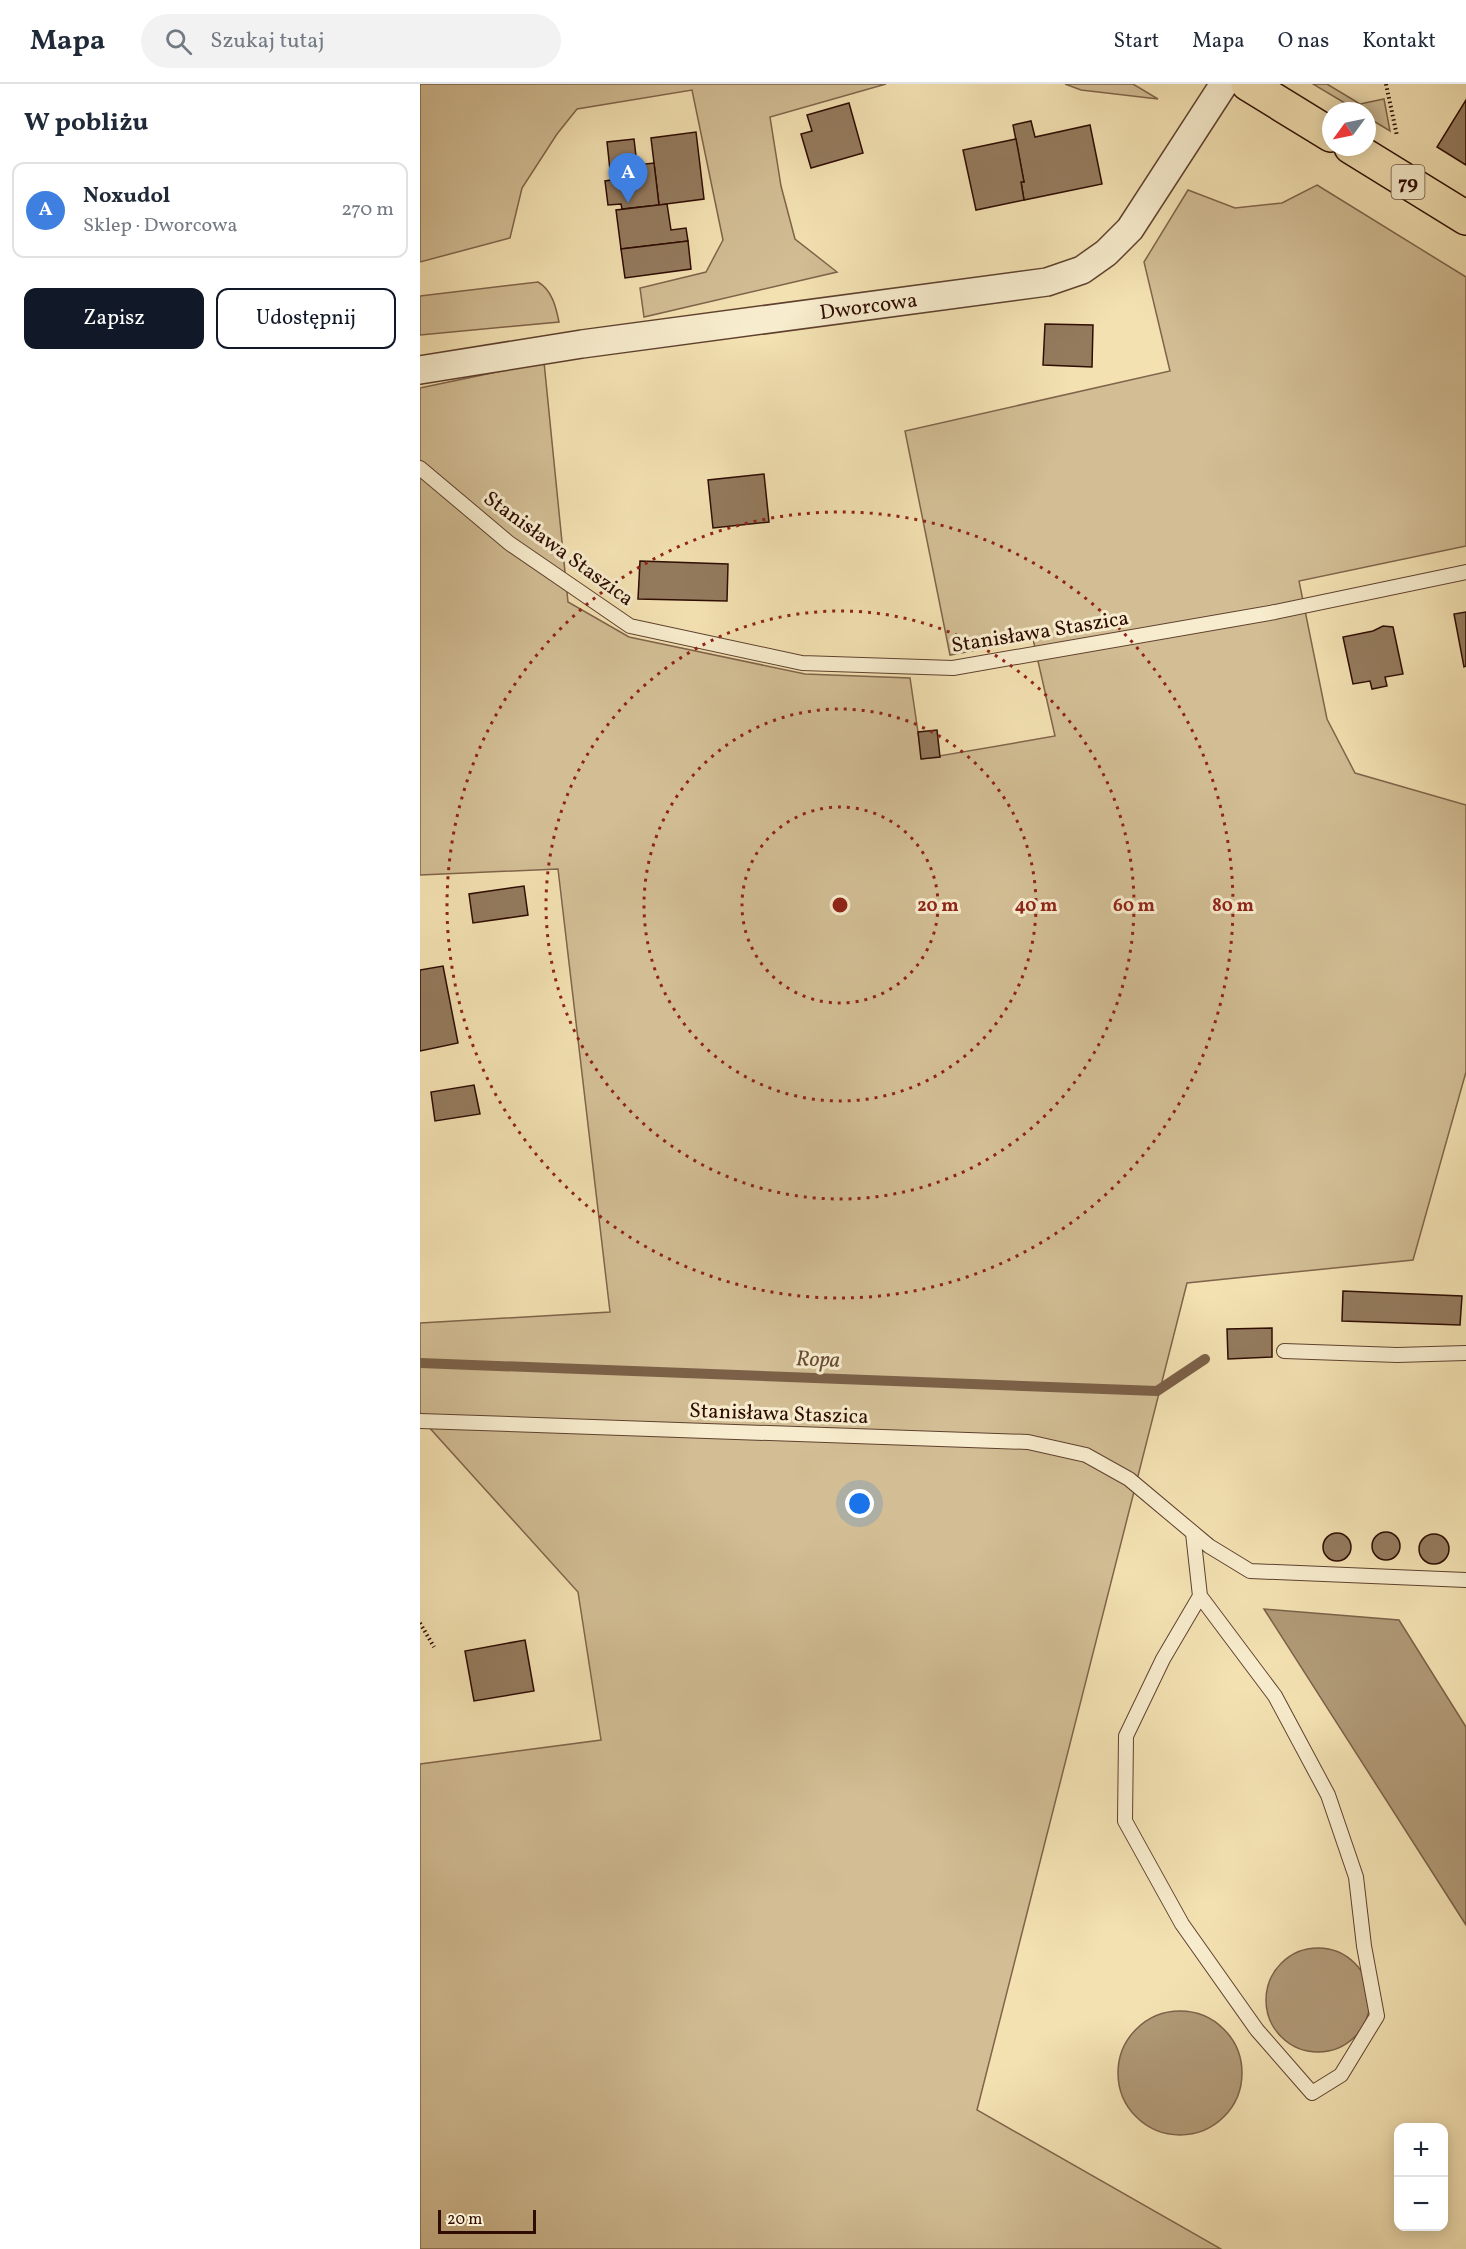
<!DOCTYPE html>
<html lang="pl">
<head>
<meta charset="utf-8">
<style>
  :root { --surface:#fff; --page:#f2f2f3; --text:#1f2937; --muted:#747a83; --line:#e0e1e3; --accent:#111827 }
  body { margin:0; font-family:Vollkorn,serif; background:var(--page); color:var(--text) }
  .controls { position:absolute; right:18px; bottom:18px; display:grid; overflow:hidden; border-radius:12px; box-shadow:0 3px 15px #0003 }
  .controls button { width:54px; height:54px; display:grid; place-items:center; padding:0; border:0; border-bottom:2px solid var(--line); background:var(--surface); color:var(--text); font:30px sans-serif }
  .compass { position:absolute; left:902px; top:18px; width:54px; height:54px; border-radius:50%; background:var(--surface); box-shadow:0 3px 15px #0003; rotate:237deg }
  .scale { position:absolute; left:18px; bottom:15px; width:98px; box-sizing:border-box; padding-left:6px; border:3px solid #2e0c02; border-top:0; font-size:16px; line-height:21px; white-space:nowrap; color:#2e0c02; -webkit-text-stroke:4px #f7eccd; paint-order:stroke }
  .you { position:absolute; left:440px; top:1420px; width:21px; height:21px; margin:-15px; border:4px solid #fff; border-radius:50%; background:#1a73e8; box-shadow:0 0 0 9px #1a73e833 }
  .badge { display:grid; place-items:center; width:39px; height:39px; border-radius:50%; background:var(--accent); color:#fff; font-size:20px; font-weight:700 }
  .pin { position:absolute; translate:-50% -50px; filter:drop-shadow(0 2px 3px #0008) }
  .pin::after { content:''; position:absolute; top:32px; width:21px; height:18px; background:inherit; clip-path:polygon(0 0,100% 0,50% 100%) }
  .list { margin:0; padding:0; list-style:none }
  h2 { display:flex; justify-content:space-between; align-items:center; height:78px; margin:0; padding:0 24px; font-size:26px }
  h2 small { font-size:20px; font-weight:400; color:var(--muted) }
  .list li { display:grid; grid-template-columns:39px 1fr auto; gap:18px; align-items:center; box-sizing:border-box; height:96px; margin:0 12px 12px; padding:0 12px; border:2px solid var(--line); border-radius:12px }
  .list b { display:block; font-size:22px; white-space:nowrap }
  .list p { margin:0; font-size:20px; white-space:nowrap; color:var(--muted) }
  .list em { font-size:20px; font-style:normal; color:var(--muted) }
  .actions { display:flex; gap:12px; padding:18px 24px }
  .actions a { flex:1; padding:14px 0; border:2px solid var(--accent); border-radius:12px; text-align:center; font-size:21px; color:var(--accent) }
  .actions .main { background:var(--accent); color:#fff }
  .icon { flex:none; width:33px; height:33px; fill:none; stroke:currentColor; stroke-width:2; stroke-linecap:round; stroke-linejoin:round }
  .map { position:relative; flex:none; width:1046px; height:2165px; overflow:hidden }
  header { display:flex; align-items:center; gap:36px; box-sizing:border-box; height:84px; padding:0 30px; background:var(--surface); border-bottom:2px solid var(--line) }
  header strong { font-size:28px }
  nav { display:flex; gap:33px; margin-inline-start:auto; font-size:21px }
  .search { width:420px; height:54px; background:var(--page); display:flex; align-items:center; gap:15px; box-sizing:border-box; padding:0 21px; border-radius:33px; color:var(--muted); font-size:22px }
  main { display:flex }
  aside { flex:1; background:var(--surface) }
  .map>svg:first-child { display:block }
  .green { fill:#d2bd94; stroke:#80644b; stroke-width:1.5 }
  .water { fill:#b09976; stroke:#7c6148; stroke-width:1.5 }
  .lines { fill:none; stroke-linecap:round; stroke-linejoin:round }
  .stream { stroke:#7c6148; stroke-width:10 }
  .building { fill:#947b5e; stroke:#2e0c02; stroke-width:1.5 }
  .lane-casing { stroke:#5f412e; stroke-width:16 }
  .street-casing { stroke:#5f412e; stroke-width:30 }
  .primary-casing { stroke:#2e0c02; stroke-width:36 }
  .path { stroke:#2e0c02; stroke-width:4; stroke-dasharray:1.5 3; stroke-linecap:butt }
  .lane { stroke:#f7eccd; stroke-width:14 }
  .street { stroke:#f7eccd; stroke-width:27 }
  .primary { stroke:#f3e1b2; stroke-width:33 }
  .ring { fill:none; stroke:#8f2418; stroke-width:3; stroke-dasharray:3 6 }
  .labels { text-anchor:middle; stroke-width:6; stroke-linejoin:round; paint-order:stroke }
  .shield { fill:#f7eccd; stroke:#6a4f3f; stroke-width:1.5 }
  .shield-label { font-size:20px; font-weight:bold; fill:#2e0c02 }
  .street-label { font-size:21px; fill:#2e0c02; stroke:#f7eccd }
  .water-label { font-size:22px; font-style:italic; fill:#684b36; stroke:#f7eccd }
  .centre { fill:#8f2418; stroke:#f7eccd; stroke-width:3 }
  .ring-label { font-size:18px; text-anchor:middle; font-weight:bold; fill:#8f2418; stroke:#f7eccd; stroke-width:6; stroke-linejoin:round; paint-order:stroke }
</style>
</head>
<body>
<header>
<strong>Mapa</strong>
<div class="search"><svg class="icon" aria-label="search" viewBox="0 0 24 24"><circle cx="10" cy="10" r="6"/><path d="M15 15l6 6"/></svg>Szukaj tutaj</div>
<nav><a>Start</a><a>Mapa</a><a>O nas</a><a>Kontakt</a></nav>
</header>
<main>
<aside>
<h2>W pobliżu<small></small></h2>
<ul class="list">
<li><span class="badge" style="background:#3f7fe0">A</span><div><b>Noxudol</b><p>Sklep · Dworcowa</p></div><em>270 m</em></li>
</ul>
<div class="actions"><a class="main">Zapisz</a><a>Udostępnij</a></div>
</aside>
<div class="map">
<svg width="1046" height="2165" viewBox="0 0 1046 2165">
  <rect width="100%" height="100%" fill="#f3e1b2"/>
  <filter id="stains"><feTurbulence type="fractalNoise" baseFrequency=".00333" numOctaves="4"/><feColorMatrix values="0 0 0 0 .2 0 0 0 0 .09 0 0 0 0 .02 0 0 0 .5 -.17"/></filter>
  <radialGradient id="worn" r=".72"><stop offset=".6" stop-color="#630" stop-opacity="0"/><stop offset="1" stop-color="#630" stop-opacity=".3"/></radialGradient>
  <!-- green -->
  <g class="green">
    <path d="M0,0H466L350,33L361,102L375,155L417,188L224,233L220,204L286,188L303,156L272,6L157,25L137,50L102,104L90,154L0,178Z"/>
    <path d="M645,0H713L738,15L661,6Z"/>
    <path d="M893,0H907L940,20L964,15L970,47L947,33V27H938Z"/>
    <path d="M897,101L1046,193V462L879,497L907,635L935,689L1046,721V988L993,1176L767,1199L557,2026L801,2165H0V1680L181,1656L158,1508L7,1341L0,1328V1239L190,1228L138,785L0,791V304L124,278L148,518L209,553L385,590L490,594L502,675L635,652L613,555L530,571L485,347L750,287L724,178L768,106L815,124L862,119Z"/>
    <path d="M118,198C132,206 136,223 139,238L0,251V212Z"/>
  </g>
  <!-- water -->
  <g class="water">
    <path d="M844,1525L979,1536L1046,1643V1841Z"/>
    <circle cx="898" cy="1916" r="52"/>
    <circle cx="760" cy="1989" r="62"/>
  </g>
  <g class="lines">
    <!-- stream -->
    <path class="stream" d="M0,1279L737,1307L785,1275"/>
  </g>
  <!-- building -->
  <g class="building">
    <path d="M1046,16V81L1017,63Z"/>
    <path d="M429,19L443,69L391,84L381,50L392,47L387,31Z"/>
    <path d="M611,37L615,53L670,41L682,100L604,116L601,98H604L593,41Z"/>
    <path d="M276,48L284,115L239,121L231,54Z"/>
    <path d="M214,55L217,81L234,79L239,121L202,125L201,120L188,121L185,97L198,95L197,85L190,86L187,58Z"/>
    <path d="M596,55L604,98H601L604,116L556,126L543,66Z"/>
    <path d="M247,120L251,146L266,144L268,157L201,165L196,126Z"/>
    <path d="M268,157L271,185L205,194L201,165Z"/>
    <path d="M625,240L673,241L672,283L623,281Z"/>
    <path d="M344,390L349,438L293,444L288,396Z"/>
    <path d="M220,477L308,480L307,517L218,515Z"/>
    <path d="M1046,528V582L1044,583L1034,530Z"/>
    <path d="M963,542L973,543L983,590L965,593L967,602L952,605L950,597L933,600L923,553L953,547Z"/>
    <path d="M517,646L520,673L501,675L498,648Z"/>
    <path d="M104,802L108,831L53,839L49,810Z"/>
    <path d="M23,882L38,959L0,967V886Z"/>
    <path d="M54,1001L60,1030L15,1037L11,1008Z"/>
    <path d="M923,1207L1042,1212L1040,1241L922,1237Z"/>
    <path d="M852,1244V1273L808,1275L807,1245Z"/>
    <circle cx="966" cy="1462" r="14"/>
    <circle cx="917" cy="1463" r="14"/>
    <circle cx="1014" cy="1465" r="15"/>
    <path d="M105,1556L114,1607L54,1617L45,1567Z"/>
  </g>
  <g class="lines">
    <defs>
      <g id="lane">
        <path d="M0,384L89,459L210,542L382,579L533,584L855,528L1046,488"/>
        <path d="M864,1267L977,1271L1046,1269"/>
        <path d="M0,1337L608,1358L666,1371L709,1395L789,1462L830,1487L1046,1496"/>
        <path d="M773,1449L780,1512L743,1575L706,1652L705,1737L762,1840L837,1946L892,2009L921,1991L957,1932L944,1862L936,1793L908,1711L855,1612L780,1512"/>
      </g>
      <g id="street">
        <path id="s1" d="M0,286L162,260L627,198L662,186L686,169L710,145L804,0"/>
      </g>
      <g id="primary">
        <path d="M828,0L911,51"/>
        <path d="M931,63L1046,134"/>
      </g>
    </defs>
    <!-- lane casing -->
    <use href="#lane" class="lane-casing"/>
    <!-- street casing -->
    <use href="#street" class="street-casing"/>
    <!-- primary casing -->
    <use href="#primary" class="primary-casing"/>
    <!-- path -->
    <g class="path">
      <path d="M966,0L977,52"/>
      <path d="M0,1539L14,1563"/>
    </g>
    <!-- lane -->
    <use href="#lane" class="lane"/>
    <!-- street -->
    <use href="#street" class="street"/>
    <!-- primary -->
    <use href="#primary" class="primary"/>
  </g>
  <!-- distance rings -->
  <g class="ring">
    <circle cx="420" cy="821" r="98"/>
    <circle cx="420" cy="821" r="196"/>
    <circle cx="420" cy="821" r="294"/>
    <circle cx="420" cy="821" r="393"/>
  </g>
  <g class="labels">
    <!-- shield labels -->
    <rect class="shield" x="971.5" y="81" width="33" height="34" rx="4.5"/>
    <g class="shield-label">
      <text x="988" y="105">79</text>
    </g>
    <!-- street labels -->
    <g class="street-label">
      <text dy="7" stroke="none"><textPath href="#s1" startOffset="453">Dworcowa</textPath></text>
      <text transform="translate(139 464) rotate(36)" y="7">Stanisława Staszica</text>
      <text transform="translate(620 547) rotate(-9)" y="7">Stanisława Staszica</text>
      <text transform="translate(359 1329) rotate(2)" y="7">Stanisława Staszica</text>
    </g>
    <!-- water labels -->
    <g class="water-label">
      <text transform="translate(398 1274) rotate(2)" y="8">Ropa</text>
    </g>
  </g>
  <circle cx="420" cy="821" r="9" class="centre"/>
  <g class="ring-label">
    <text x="518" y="827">20 m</text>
    <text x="616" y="827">40 m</text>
    <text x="714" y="827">60 m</text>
    <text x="813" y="827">80 m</text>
  </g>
  <rect width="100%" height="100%" filter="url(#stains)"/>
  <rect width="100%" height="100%" fill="url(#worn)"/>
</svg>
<div class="controls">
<button>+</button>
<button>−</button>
</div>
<svg class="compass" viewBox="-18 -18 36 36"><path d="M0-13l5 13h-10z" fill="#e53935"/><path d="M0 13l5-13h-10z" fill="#747a83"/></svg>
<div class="scale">20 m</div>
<div class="you"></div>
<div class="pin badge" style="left:208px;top:119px;background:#3f7fe0">A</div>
</div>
</main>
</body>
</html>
